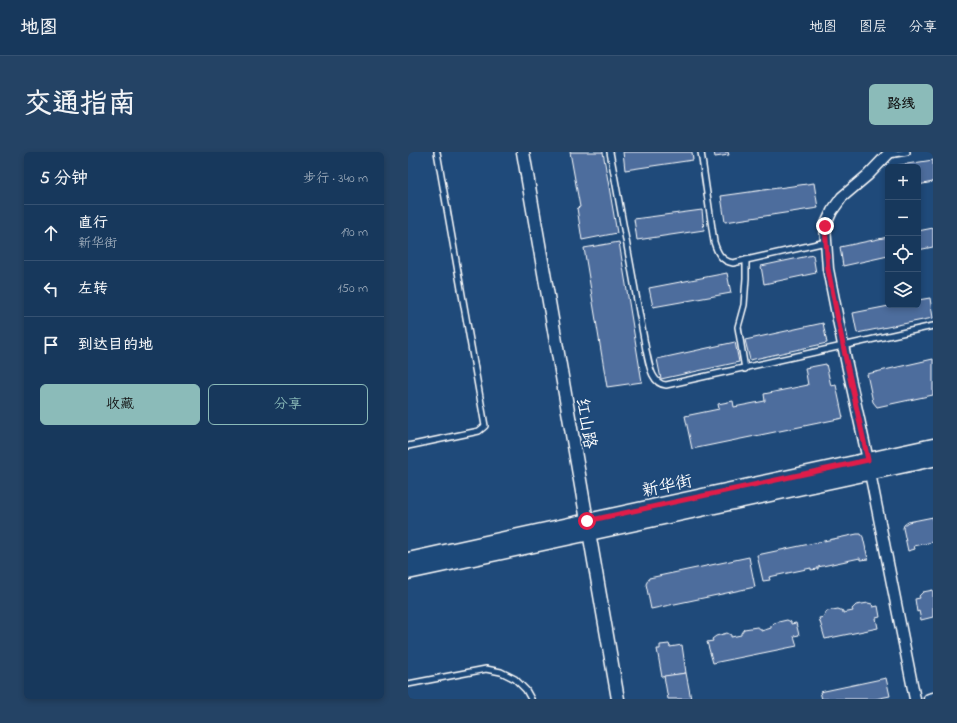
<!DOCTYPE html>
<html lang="zh">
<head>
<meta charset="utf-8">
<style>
  :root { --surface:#17385c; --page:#244365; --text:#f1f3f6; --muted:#9eacbb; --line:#365272; --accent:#8bbbb9 }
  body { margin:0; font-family:"Indie Flower","LXGW WenKai TC",sans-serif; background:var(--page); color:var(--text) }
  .controls { position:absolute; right:12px; top:12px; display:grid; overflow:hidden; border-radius:6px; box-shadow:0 2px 6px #0003 }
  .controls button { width:36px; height:36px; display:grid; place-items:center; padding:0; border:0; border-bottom:1px solid var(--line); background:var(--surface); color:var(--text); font:20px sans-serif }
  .stop { position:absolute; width:12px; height:12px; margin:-9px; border:3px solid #e11d48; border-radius:50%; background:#fff }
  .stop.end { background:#e11d48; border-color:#fff; box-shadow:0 1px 4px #0008 }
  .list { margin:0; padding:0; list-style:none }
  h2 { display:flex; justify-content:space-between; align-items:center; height:52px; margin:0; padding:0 16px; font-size:17px }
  h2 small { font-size:13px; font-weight:400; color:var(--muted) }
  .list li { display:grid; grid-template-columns:26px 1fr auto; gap:12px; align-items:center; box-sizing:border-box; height:56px; padding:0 16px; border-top:1px solid var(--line) }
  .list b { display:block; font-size:15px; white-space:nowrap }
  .list p { margin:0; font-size:13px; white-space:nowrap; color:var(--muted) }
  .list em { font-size:13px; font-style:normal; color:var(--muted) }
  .actions { display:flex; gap:8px; padding:12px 16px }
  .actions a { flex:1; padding:9px 0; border:1px solid var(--accent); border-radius:6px; text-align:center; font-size:14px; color:var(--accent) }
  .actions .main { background:var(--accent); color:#111 }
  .icon { flex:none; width:22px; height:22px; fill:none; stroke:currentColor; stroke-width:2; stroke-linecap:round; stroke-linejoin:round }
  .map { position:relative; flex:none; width:525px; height:547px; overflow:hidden; border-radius:6px }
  header { display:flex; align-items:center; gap:24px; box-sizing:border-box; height:56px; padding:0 20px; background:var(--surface); border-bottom:1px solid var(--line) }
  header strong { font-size:19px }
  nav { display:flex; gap:22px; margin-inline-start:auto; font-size:14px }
  .intro { display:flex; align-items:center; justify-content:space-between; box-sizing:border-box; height:96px; padding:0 24px }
  h1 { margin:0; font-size:28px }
  .button { padding:10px 18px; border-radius:6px; background:var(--accent); color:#111; font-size:14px; font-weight:700 }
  main { display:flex; gap:24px; padding:0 24px }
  aside { flex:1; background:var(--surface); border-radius:6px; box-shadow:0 2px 6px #0003 }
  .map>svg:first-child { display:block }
  .building { fill:#4e6d9d; stroke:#fff }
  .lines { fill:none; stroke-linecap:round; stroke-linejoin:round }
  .service-casing { stroke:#fff; stroke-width:8 }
  .minor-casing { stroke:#fff; stroke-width:13 }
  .tertiary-casing { stroke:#fff; stroke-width:15 }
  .secondary-casing { stroke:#fff; stroke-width:17 }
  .service { stroke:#1f4a7a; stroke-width:5 }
  .minor { stroke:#1f4a7a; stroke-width:10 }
  .tertiary { stroke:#1f4a7a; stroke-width:12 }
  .secondary { stroke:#1f4a7a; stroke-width:14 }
  .route { stroke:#e11d48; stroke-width:5 }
  .labels { text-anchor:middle; stroke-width:3.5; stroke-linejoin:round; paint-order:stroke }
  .street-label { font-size:17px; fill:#fff; stroke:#1f4a7a }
</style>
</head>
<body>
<header>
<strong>地图</strong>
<nav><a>地图</a><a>图层</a><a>分享</a></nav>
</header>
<div class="intro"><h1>交通指南</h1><a class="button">路线</a></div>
<main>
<aside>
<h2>5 分钟<small>步行 · 340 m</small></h2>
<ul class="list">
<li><svg class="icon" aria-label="ahead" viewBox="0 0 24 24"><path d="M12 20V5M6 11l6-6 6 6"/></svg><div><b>直行</b><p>新华街</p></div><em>190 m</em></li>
<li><svg class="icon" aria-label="left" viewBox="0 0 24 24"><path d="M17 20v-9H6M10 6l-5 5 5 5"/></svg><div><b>左转</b></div><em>150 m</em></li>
<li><svg class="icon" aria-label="arrive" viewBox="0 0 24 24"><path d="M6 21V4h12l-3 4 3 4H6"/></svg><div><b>到达目的地</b></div></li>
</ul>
<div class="actions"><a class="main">收藏</a><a>分享</a></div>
</aside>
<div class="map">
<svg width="525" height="547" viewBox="0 0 525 547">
  <rect width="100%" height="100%" fill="#1f4a7a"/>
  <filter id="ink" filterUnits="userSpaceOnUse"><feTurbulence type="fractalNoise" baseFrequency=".025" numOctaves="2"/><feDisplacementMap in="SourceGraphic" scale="8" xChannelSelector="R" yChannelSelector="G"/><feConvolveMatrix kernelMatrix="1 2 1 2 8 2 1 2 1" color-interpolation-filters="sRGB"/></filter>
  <g filter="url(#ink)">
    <!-- building -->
    <g class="building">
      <path d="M162,0H195L209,81L174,88L169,56L172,55Z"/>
      <path d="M215,0H284L285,8L217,18Z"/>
      <path d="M306,0H320L321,3L307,5Z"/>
      <path d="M525,8V30L510,33V15H487L486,14Z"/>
      <path d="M406,31L410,56L317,70L313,44Z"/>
      <path d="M294,58L296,78L229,88L226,67Z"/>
      <path d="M525,76V95L510,98V79Z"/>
      <path d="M480,85V104L435,114L432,95Z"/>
      <path d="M211,90L234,230L199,235L176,96Z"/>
      <path d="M405,103L408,121L356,132L353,114Z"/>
      <path d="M319,121L323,141L245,155L241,136Z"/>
      <path d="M522,146L525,166L449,181L445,161L486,153H510V148Z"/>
      <path d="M415,171L419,191L342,208L337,188Z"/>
      <path d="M327,190L331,210L253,227L249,207Z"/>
      <path d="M525,207V243L469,255L465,250L459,222Z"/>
      <path d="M418,212L423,234L428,233L435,266L284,297L277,264L311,257L310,252L325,249L326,255L357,249L356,242L400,233L397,216Z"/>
      <path d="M525,365V390L506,394L507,397L500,399L495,376L496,373L500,370Z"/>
      <path d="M449,382H453L455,385L460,407L452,408V406L410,415V417L403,418V416L361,425L362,428L355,429L349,403Z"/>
      <path d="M341,405L347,435L243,457L238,432L241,426Z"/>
      <path d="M525,438V465L513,468L511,459L509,460L507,447L512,446L511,444L515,440Z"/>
      <path d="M460,451L464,452L465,455L470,454L472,465L468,466L470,476L417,487L411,466L416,465V463L419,459L430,457L435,459V461L445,459L444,457L448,453Z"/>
      <path d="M379,468L383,470V472L388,471L391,483L386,484L389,494L305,511L299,490L305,489L304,487L308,484L319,481L323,483V485L333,483V481L336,477L349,475L353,477V479L360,477L363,476V474L366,471Z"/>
      <path d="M261,492L262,495L274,493L278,521L254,525L249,497H252V493Z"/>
      <path d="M278,521L283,547H260L256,524Z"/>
      <path d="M478,526L482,544L467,547H414L412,540Z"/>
    </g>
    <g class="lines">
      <defs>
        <g id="service">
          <path d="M202,0L238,198C241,211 243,232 258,233L525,174"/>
          <path d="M293,0L306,90C309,100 313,109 325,111L418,90"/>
          <path d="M481,3L499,0"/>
          <path d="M337,217L330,175L336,153L338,126V108"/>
          <path d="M0,294L71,279L77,274L29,0"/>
          <path d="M0,532L78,517L93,520L107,527L118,538L123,547"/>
        </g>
        <g id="minor">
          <path d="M460,308L438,208L420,117L417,74L424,59L434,45L460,23L482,0"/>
          <path d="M462,321L507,547"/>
          <path d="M521,547L525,546"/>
        </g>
        <path id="tertiary" d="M115,0L210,547"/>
        <g id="secondary">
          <path d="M0,408L525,294"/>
          <path d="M0,420L525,307"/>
        </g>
      </defs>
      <!-- service casing -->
      <use href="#service" class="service-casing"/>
      <!-- minor casing -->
      <use href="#minor" class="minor-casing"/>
      <!-- tertiary casing -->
      <use href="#tertiary" class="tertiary-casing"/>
      <!-- secondary casing -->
      <use href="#secondary" class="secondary-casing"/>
      <!-- service -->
      <use href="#service" class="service"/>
      <!-- minor -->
      <use href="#minor" class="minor"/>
      <!-- tertiary -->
      <use href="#tertiary" class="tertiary"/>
      <!-- secondary -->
      <use href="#secondary" class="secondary"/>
    </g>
  </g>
  <g class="lines" filter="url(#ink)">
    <!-- route -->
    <path class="route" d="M179,369L460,308L438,208L420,117L417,74"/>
  </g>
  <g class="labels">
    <!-- street labels -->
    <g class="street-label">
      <text transform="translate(179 271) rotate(80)" y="6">红山路</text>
      <text transform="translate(259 333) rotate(-12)" y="6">新华街</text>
    </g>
  </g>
</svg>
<div class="controls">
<button>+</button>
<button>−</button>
<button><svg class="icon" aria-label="locate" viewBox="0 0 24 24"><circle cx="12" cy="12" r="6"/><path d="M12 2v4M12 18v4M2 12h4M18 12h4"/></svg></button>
<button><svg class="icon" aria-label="layers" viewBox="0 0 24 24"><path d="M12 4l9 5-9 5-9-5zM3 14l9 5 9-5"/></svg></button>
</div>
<div class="stop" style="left:179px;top:369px"></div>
<div class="stop end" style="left:417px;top:74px"></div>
</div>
</main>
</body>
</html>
